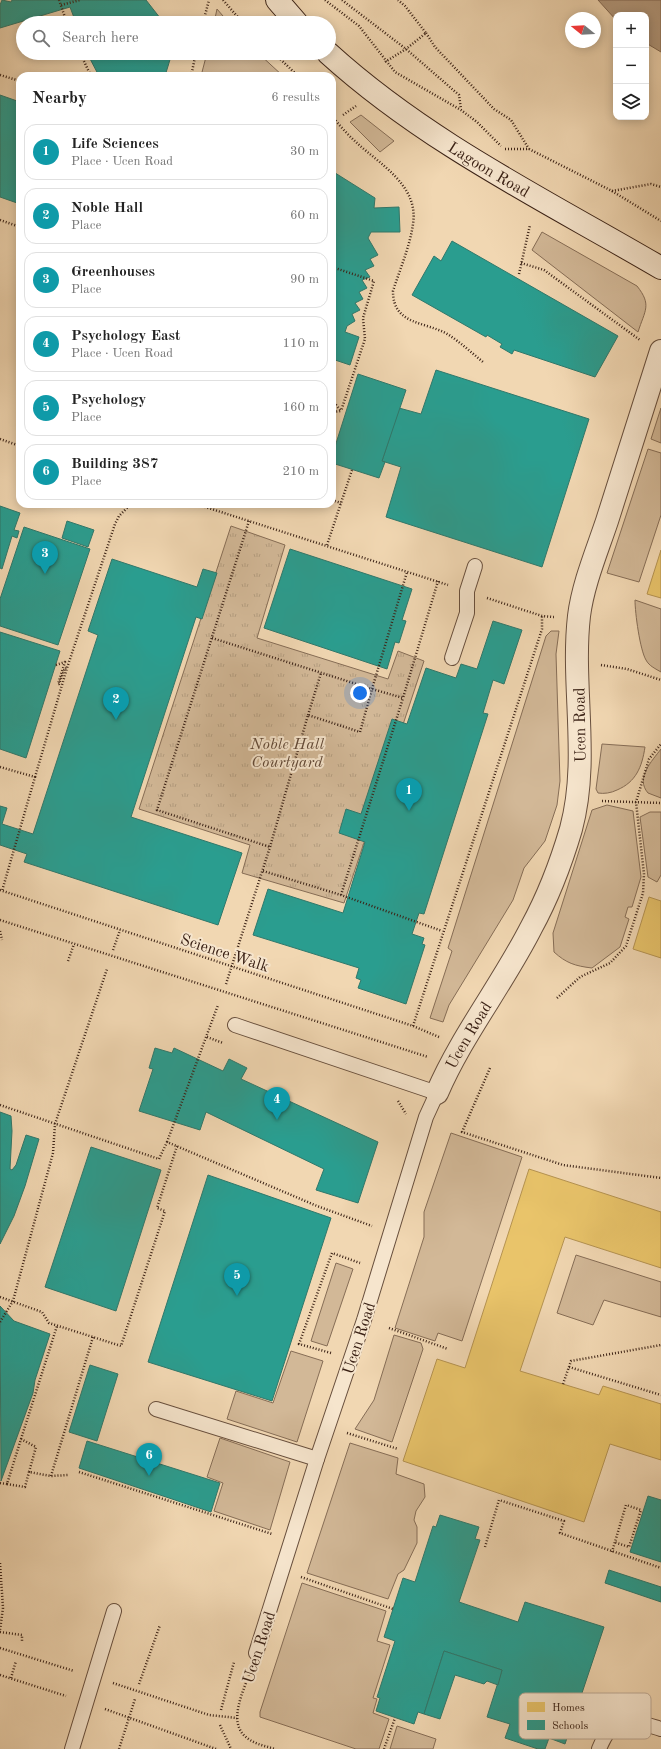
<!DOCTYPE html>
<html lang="en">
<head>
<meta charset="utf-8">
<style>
  :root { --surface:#fff; --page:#f6f6f6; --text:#222; --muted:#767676; --line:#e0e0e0; --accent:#7c3aed }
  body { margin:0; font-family:"Old Standard TT",serif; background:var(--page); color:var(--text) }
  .controls { position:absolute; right:12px; top:12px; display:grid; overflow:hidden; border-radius:8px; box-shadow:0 2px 10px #0003 }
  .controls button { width:36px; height:36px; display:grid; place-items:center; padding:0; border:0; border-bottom:1px solid var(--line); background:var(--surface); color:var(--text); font:20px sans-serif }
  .compass { position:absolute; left:565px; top:12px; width:36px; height:36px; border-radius:50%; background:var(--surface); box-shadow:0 2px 10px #0003; rotate:288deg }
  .you { position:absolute; left:360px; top:693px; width:14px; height:14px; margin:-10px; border:3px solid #fff; border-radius:50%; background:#1a73e8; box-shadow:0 0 0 6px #1a73e833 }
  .badge { display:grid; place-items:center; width:26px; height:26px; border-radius:50%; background:var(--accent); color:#fff; font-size:13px; font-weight:700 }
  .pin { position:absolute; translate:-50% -33px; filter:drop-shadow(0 1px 2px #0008) }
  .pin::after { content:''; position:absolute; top:21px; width:14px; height:12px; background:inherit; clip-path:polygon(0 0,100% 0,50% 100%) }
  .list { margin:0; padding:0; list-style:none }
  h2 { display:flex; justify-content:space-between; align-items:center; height:52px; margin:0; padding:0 16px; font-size:17px }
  h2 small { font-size:13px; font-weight:400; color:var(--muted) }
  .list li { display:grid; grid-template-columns:26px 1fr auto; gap:12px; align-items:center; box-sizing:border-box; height:56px; margin:0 8px 8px; padding:0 8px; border:1px solid var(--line); border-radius:12px }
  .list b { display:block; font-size:15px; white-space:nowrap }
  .list p { margin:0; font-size:13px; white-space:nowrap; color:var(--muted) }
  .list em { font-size:13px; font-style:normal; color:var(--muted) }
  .icon { flex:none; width:22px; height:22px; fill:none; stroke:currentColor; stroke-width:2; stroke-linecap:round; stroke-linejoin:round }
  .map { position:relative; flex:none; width:661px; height:1749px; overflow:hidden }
  .search { position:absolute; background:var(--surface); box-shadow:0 2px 10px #0003; left:16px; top:16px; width:320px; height:44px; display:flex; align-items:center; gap:10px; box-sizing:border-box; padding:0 14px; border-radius:22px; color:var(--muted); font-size:15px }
  .panel { position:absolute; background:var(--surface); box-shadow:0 2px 10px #0003; left:16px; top:72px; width:320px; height:436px; border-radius:12px }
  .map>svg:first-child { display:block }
  .green { fill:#d2b897; stroke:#866d56 }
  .park { fill:url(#park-tufts); stroke:#866d56 }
  .water { fill:#b3997d; stroke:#836954 }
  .homes { fill:#e9c46a; stroke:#b59351 }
  .schools { fill:#2a9d8f; stroke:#2f786b }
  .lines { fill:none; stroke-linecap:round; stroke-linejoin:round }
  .lane-casing { stroke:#684f3d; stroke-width:16 }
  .street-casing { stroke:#684f3d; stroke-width:24 }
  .secondary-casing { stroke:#3b2216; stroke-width:24 }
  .path { stroke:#3b2216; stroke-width:2.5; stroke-dasharray:1 2; stroke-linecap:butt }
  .lane { stroke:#f6e5cd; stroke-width:14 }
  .street { stroke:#f6e5cd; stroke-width:22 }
  .secondary { stroke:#f6e5cd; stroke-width:22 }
  .labels { text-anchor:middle; stroke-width:4; stroke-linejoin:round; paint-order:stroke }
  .street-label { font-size:16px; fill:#3b2216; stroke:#f6e5cd }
  .park-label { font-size:16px; font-style:italic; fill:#614836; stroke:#f6e5cd }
  .key { fill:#f6e5cd; stroke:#beaa96; stroke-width:1 }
  .key-label { font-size:11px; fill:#3b2216 }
</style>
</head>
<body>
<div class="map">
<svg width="661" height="1749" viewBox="0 0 661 1749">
  <defs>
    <pattern id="park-tufts" width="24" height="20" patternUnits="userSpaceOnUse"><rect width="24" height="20" fill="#d2b897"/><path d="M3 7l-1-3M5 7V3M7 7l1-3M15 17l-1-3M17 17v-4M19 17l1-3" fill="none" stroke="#b59e81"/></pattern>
  </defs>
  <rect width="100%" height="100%" fill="#f1d7b2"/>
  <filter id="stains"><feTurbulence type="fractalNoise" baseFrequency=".005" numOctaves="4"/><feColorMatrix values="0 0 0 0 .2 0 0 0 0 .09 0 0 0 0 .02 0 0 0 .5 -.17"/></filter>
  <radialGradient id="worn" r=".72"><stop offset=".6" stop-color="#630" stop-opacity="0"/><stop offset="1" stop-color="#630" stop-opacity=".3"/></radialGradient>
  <!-- green -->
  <g class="green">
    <path d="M217,9L229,23H214Z"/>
    <path d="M207,53H258L283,76H201Z"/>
    <path d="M361,115L394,141L380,152L350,122Z"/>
    <path d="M542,232L637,286C652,305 645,310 638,332L532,250Z"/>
    <path d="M661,408V443L651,439Z"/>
    <path d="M648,449L661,453V515L639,582L607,573Z"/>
    <path d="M635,600L661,609V672C656,669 649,666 646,660C640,650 635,613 635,600Z"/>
    <path d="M551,631H559L556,654L560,781L557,805L545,841L524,868L513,900L449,1005L443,1022L430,1018L452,951L448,948L546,636Z"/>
    <path d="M602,744L645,747C642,767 636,782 617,790C611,793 604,794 598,793L596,789Z"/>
    <path d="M661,749V798L648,793C635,778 652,761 661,749Z"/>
    <path d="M607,805L633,811L641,877L632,907H628L625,917L629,919L620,947L592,968C575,966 566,963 554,952L553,933L592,810Z"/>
    <path d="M650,812H661V875L657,882L648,877L640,817Z"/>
    <path d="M451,1133L522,1157L462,1341L438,1333L435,1341L395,1328L424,1237V1212Z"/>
    <path d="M576,1255L661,1282V1317L604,1300L593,1325L557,1313Z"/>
    <path d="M336,1263L353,1269L327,1346L311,1341Z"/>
    <path d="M394,1335L421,1343L423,1349L392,1442L355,1429L374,1400Z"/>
    <path d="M291,1351L323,1361L297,1442L227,1419L236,1391L273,1403Z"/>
    <path d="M220,1438L290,1462L270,1530L214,1511L223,1483L207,1477Z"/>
    <path d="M350,1443L398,1458L396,1474L424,1484L425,1497L416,1511L414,1520L417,1527V1543L404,1570L398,1574L388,1599L307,1573Z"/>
    <path d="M302,1583L386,1611L377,1641L390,1645L373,1698L377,1699L373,1713L389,1719L379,1749H356L260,1717V1712Z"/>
    <path d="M397,1726L436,1739L433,1749H390Z"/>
  </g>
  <!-- park -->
  <path class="park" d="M231,526L285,545L257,638L388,679L398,651L424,661L344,903L242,873L250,845L139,809Z"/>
  <!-- water -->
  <path class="water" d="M598,0H661V52L646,43V15H616V20Z"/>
  <!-- homes -->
  <g class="homes">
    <path d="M661,550V598L647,594Z"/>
    <path d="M649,897L661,901V958L633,949Z"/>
    <path d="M529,1169L661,1212V1268L565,1237L520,1371L599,1395L603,1386L661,1404V1460L610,1444L584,1522L403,1461L437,1359L465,1368Z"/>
  </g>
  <!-- schools -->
  <g class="schools">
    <path d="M2,0L11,2L12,0H146L164,23H76L70,7L0,28V5Z"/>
    <path d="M87,53H172L165,76H99Z"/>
    <path d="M0,95L20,102V204L0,197Z"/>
    <path d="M332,171L375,198L374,208L399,207L400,232H371L368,238L378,255L370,259L374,266L365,270L370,277L362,280L367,288L359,292L363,299L355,303L360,310L352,314L355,321L347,326L345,332L359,337L350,365L332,359Z"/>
    <path d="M452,241L618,336L595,377L514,350L512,354L500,347L502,344L487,335L486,337L412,295L434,256L441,261Z"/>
    <path d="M436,370L589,419L542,567L386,517L401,467L382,461L399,408L421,414Z"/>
    <path d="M358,374L406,390L382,461L385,462L379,478L332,463V456Z"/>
    <path d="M0,506L20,513L14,530L19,531L17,538L12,536L2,569L0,568Z"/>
    <path d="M67,521L94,530L88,547L62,538Z"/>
    <path d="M24,527L90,549L58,645L0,626V599Z"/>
    <path d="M290,549L412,589L402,620L406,621L399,643L395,642L387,669L264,628Z"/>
    <path d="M112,559L197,587L203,569L217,573L202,619L196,617L131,817L242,853L218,925L24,862L27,854L0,845V806L7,808L2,824L33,834L98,635L88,631Z"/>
    <path d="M493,621L522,630L504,684L493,680L483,713L488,714L424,914L419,913L412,934L424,938L422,944L425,945L406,1004L358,988L361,980L356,978L359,968L253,935L268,889L343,913L365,842L339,833L346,809L361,814L392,719L407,724L426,668L456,678L461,664L477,669Z"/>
    <path d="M0,632L60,651L26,758L0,749Z"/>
    <path d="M155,1048L172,1053L174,1048L223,1071L229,1059L247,1068L241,1079L378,1142L358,1203L316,1190L324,1169L206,1112L200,1130L139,1111L153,1069L149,1068Z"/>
    <path d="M0,1112L11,1116L12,1131L10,1169L12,1170L16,1165L26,1135L39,1139L25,1186L14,1216L0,1244Z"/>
    <path d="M91,1147L161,1170L116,1311L45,1287Z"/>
    <path d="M208,1175L331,1218L272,1401L148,1362Z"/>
    <path d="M0,1306L14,1321L50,1334L35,1380L33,1393L1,1481Z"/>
    <path d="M90,1365L118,1374L97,1441L69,1432Z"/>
    <path d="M87,1441L220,1483L211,1512L79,1468Z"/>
    <path d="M648,1496L661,1500V1562L630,1552Z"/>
    <path d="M440,1515L479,1527L475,1539L480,1540L459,1602L518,1622L525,1602L604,1627L565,1744L549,1738L545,1749H538L505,1738L510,1724L487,1717L502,1670L444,1651L424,1714L418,1712L414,1724L376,1711L380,1698L377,1697L395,1641L384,1637L393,1609L403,1578L415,1582L433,1526L436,1527Z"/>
    <path d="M609,1570L661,1587V1602L605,1583Z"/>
    <path d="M444,1651L502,1670L498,1685L487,1681L484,1684L455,1675L440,1719L424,1714Z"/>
  </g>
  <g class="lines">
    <defs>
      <g id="lane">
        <path d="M452,658L467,613V591L475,566"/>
        <path d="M235,1025L437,1093L426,1117L364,1320L317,1459L256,1653"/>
        <path d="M156,1409L317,1459"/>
        <path d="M72,1749L114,1611"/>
        <path d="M599,1749C614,1712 628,1719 661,1729"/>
      </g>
      <g id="street">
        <path id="s1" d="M437,1093C462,1035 502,985 531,928C548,897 561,863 571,829C590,759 571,686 579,616C583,584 597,551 607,521C625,464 643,407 661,351"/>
      </g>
      <g id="secondary">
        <path d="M277,0L297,23"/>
        <path id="s2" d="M328,53C427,143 547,201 661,268"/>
      </g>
    </defs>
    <!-- lane casing -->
    <use href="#lane" class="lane-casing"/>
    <!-- street casing -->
    <use href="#street" class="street-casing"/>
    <!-- secondary casing -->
    <use href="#secondary" class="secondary-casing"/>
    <!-- path -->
    <g class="path">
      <path d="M59,0L67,23"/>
      <path d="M223,0L243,23"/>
      <path d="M325,0L359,26L395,72L461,110L477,122L501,146"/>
      <path d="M342,0L406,49L459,95L461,109"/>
      <path d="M61,5L80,0"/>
      <path d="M203,23L209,0"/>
      <path d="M426,33L435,47L494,109L511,120L529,149"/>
      <path d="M80,53L91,76"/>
      <path d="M274,53L298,76"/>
      <path d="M385,62L406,49L426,33L405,6L398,0"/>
      <path d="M0,75L20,81"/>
      <path d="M191,76L196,53"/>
      <path d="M343,115L356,106"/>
      <path d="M332,116C339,125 348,135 357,143C381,165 419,186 413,224C410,246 400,269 393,291C393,326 426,321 449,335C461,343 472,353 483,362"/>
      <path d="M505,149H529L612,191L651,184L661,187"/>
      <path d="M612,191L661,221"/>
      <path d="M0,220L20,227"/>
      <path d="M521,263L544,270L640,340"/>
      <path d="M332,267L374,281L363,318L365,339L341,411"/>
      <path d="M519,274L530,225"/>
      <path d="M332,400L341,411L332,412"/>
      <path d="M0,439L20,446"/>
      <path d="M332,500L341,503"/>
      <path d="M196,504L448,585"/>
      <path d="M249,521L157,810L270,847"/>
      <path d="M327,545L352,470"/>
      <path d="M487,598L542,616L554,617"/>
      <path d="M212,638L372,689L407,572"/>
      <path d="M56,665L65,662L58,684H59L65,668H67"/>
      <path d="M601,665L627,669L661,680"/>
      <path d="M308,715L321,673"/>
      <path d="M0,767L35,777L2,891"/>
      <path d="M35,777L67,668L115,524L119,516L131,504"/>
      <path d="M602,801L661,803"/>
      <path d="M263,871L341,895L442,931"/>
      <path d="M0,890L413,1026L439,1037"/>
      <path d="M341,895L403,698"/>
      <path d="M0,920L428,1057"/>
      <path d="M0,931L2,940"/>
      <path d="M113,950L120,930"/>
      <path d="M68,961L74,944"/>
      <path d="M226,984L270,847L308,715L360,732L372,689L403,698L438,581"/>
      <path d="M557,998L580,977L610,963L626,946L643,893L644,874L636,802L649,759L661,744"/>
      <path d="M413,1026L542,629V616"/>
      <path d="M207,1037L223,1043"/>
      <path d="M490,1068L462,1132L563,1165L661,1178"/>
      <path d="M398,1101L406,1114"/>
      <path d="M0,1105L159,1159L167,1142L317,1206L372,1226"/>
      <path d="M167,1142L218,1005"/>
      <path d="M0,1297L42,1312L49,1323L121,1346L165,1211L157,1208L177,1146"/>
      <path d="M0,1322L13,1301L53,1153L55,1124L107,969"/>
      <path d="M389,1328L448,1349"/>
      <path d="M331,1353L299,1344L332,1253L360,1263"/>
      <path d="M569,1367L661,1395"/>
      <path d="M563,1384L571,1361L661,1345"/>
      <path d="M347,1433L398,1449"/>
      <path d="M21,1439L57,1326"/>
      <path d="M79,1472L272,1534"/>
      <path d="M51,1476L93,1337"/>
      <path d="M0,1483L7,1484L21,1439L36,1447L29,1472L51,1476L68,1475"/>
      <path d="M7,1484L25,1487L29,1472"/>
      <path d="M485,1547L499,1500L564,1521L560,1533L661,1568"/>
      <path d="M612,1552L626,1505L641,1510L629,1547L614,1542"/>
      <path d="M0,1563L3,1608L0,1630"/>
      <path d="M301,1577L393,1609"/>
      <path d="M0,1632L22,1635V1641"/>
      <path d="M0,1648L74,1671"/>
      <path d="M250,1672C244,1690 227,1722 246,1737C254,1744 265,1746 275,1749"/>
      <path d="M0,1675L66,1696"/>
      <path d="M11,1678L16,1661"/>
      <path d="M113,1683L209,1715L237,1718"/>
      <path d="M139,1684L160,1625"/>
      <path d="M105,1709L216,1749"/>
      <path d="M221,1710L234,1662"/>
      <path d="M220,1725L231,1749"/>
      <path d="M119,1749L135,1699"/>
      <path d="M384,1749L395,1718"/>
    </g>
    <!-- lane -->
    <use href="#lane" class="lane"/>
    <!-- street -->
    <use href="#street" class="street"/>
    <!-- secondary -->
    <use href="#secondary" class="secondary"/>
  </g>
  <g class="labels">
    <!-- street labels -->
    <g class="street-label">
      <text dy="6" stroke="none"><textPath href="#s2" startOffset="199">Lagoon Road</textPath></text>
      <text transform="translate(579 725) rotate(-91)" y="6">Ucen Road</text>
      <text transform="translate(225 952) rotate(18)" y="6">Science Walk</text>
      <text dy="6" stroke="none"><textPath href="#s1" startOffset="66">Ucen Road</textPath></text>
      <text transform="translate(358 1338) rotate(-72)" y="6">Ucen Road</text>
      <text transform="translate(258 1647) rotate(-72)" y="6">Ucen Road</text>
    </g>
    <!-- park labels -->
    <g class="park-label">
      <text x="287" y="749">Noble Hall<tspan x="287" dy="18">Courtyard</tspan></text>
    </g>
  </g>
  <!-- legend -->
  <rect x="519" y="1693" width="132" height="46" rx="6" class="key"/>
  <rect x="527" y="1702" width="18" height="10" fill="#e9c46a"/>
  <rect x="527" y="1720" width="18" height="10" fill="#2a9d8f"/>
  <g class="key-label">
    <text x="552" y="1711">Homes</text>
    <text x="552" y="1729">Schools</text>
  </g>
  <rect width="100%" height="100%" filter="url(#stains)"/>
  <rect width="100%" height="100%" fill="url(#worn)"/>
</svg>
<div class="controls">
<button>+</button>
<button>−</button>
<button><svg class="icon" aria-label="layers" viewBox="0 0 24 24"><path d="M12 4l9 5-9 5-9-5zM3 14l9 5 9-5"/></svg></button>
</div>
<svg class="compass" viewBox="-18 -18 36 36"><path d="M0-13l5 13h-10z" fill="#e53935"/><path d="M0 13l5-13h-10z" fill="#767676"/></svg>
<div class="you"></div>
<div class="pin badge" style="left:409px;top:811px;background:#0f9aa8">1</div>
<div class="pin badge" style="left:116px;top:720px;background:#0f9aa8">2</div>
<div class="pin badge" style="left:45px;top:574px;background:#0f9aa8">3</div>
<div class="pin badge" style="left:277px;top:1120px;background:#0f9aa8">4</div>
<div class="pin badge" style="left:237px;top:1296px;background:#0f9aa8">5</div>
<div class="pin badge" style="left:149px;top:1476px;background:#0f9aa8">6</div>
<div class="search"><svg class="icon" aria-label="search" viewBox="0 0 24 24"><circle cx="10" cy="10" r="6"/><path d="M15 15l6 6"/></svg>Search here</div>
<section class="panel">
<h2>Nearby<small>6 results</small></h2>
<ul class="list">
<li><span class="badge" style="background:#0f9aa8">1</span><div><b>Life Sciences</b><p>Place · Ucen Road</p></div><em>30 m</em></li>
<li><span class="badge" style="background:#0f9aa8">2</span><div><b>Noble Hall</b><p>Place</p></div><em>60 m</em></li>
<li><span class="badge" style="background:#0f9aa8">3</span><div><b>Greenhouses</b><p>Place</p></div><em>90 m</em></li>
<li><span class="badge" style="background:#0f9aa8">4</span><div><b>Psychology East</b><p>Place · Ucen Road</p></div><em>110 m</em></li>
<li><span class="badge" style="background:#0f9aa8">5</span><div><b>Psychology</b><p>Place</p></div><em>160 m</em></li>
<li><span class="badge" style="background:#0f9aa8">6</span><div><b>Building 387</b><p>Place</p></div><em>210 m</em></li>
</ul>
</section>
</div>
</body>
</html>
